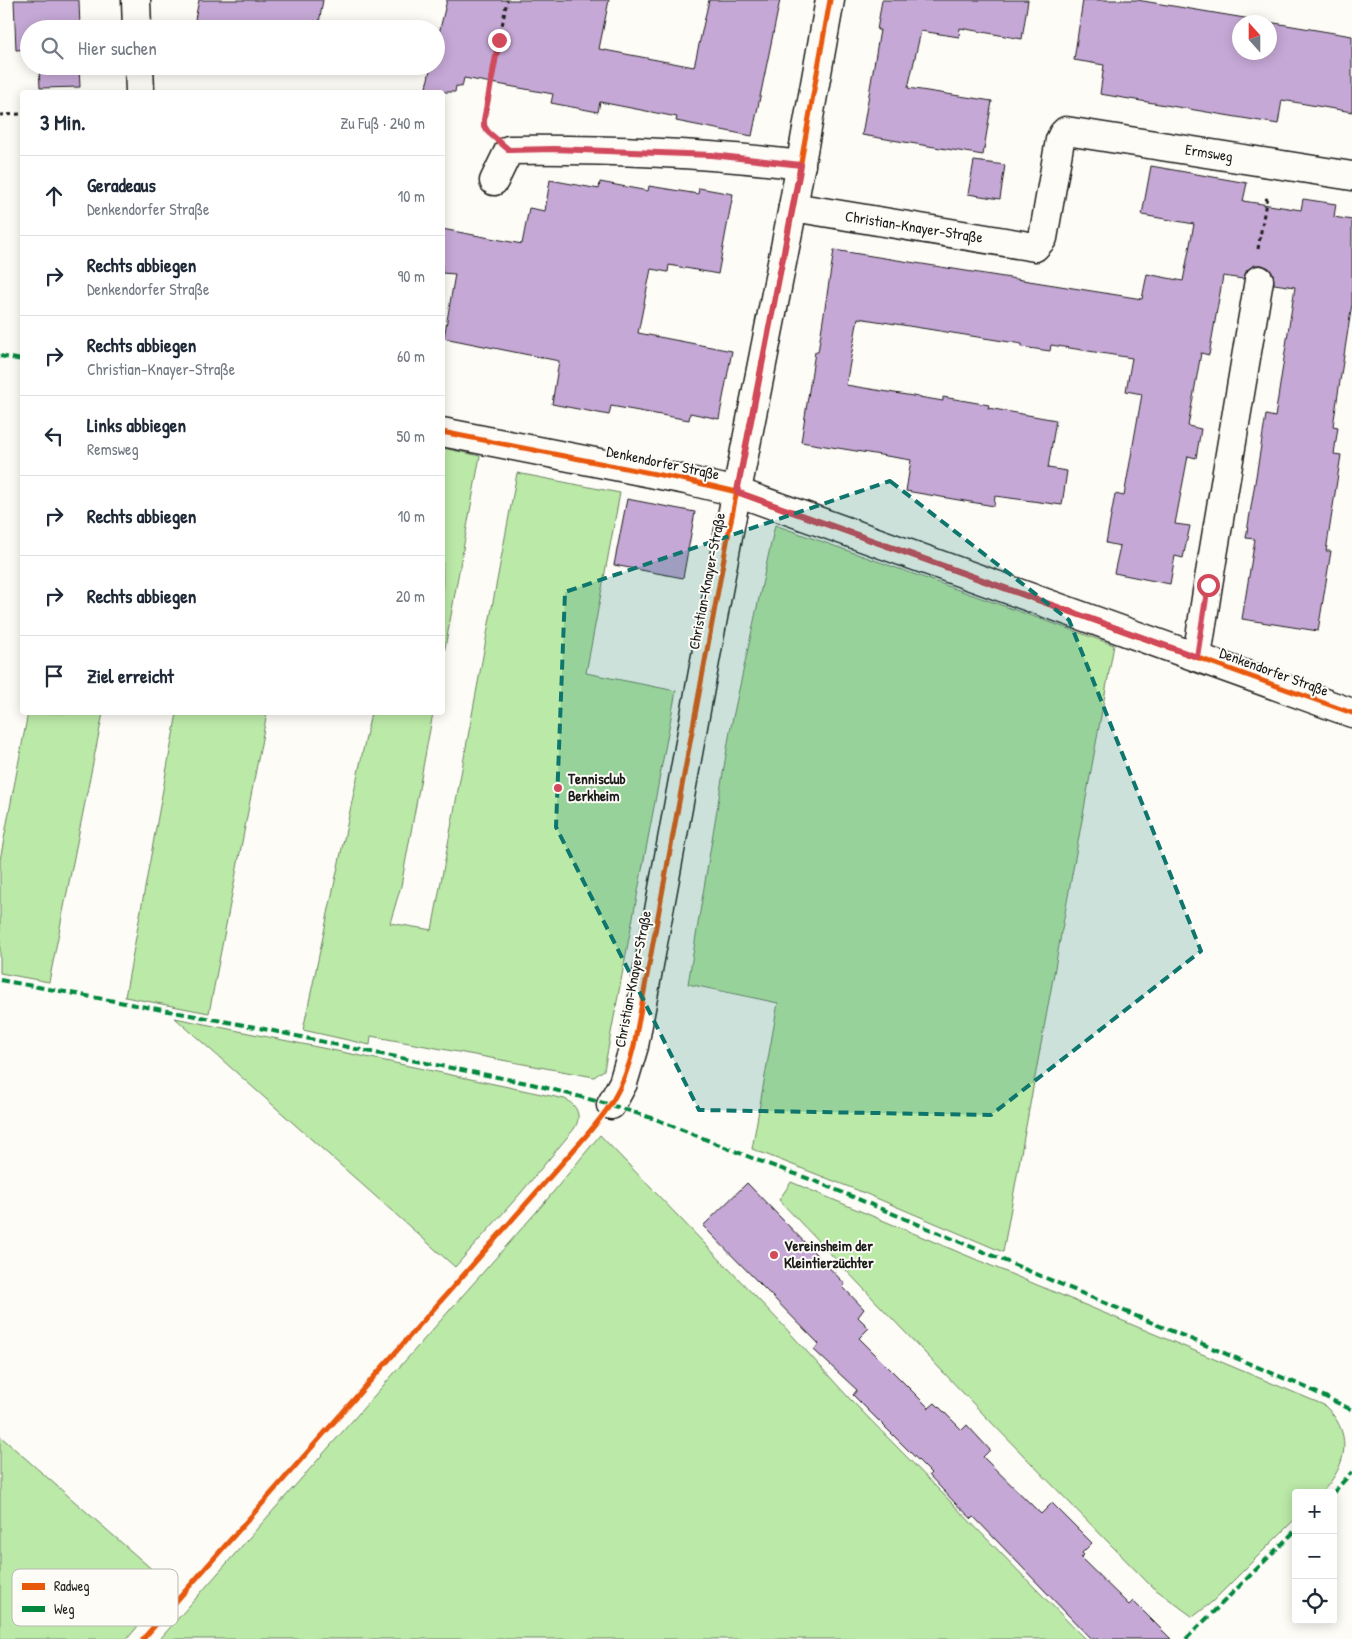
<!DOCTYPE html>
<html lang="de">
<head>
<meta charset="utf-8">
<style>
  :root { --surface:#fff; --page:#f6f6f7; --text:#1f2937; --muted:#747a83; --line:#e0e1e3 }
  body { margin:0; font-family:"Patrick Hand",sans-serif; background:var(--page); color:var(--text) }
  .controls { position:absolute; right:15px; bottom:15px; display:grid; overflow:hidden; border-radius:5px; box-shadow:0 2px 12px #0003 }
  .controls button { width:45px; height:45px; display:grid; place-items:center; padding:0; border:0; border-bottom:1px solid var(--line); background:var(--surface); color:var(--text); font:25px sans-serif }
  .compass { position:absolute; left:1232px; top:15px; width:45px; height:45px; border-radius:50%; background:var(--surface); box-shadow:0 2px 12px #0003; rotate:339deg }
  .stop { position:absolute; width:15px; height:15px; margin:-11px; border:4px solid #d1495b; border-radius:50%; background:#fff }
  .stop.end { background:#d1495b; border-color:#fff; box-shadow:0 1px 5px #0008 }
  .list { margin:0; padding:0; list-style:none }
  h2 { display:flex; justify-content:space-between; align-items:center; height:65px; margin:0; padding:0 20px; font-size:21px }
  h2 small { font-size:16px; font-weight:400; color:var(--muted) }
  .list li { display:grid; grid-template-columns:32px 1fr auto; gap:15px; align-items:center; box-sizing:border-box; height:80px; padding:0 20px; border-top:1px solid var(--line) }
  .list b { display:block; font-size:19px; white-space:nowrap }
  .list p { margin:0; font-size:16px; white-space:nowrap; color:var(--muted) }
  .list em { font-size:16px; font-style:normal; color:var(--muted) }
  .icon { flex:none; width:28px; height:28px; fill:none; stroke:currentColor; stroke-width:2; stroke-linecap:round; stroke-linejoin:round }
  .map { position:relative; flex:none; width:1352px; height:1639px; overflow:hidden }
  .search { position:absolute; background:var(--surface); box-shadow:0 2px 12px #0003; left:20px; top:20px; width:425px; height:55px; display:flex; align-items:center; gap:12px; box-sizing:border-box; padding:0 18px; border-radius:28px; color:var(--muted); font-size:19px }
  .panel { position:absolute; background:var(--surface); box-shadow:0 2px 12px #0003; left:20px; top:90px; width:425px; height:625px; border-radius:5px }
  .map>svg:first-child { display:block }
  .green { fill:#bbe9a7; stroke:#6c8262 }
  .building { fill:#c5a8d5; stroke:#1c1c1c; fill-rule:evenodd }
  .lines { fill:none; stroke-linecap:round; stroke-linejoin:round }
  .minor-casing { stroke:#1c1c1c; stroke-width:31 }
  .path { stroke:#1c1c1c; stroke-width:3; stroke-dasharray:4 4; stroke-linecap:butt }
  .minor { stroke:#fdfcf7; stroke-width:28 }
  .quiet { stroke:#00873e; stroke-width:4; stroke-dasharray:8 4; stroke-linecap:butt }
  .cycleway-casing { stroke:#fdfcf7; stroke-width:8 }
  .cycleway { stroke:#e8590c; stroke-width:5 }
  .route { stroke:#d1495b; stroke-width:6 }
  .marked { fill:#0f766e; fill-opacity:0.2; stroke:#0f766e; stroke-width:4; stroke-dasharray:10 6; stroke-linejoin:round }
  .poi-dot { fill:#d1495b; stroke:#fdfcf7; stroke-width:2 }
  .labels { text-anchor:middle; stroke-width:4; stroke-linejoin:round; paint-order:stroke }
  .street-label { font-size:15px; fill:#1c1c1c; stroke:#fdfcf7 }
  .poi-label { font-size:15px; font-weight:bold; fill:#1c1c1c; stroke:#fdfcf7; text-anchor:start }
  .key { fill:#fdfcf7; stroke:#bab9b5; stroke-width:1 }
  .key-label { font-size:14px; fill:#1c1c1c }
</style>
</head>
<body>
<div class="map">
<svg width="1352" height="1639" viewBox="0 0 1352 1639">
  <rect width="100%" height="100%" fill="#fdfcf7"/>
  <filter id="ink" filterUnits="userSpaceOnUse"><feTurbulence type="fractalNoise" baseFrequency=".02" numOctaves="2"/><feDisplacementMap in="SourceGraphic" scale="10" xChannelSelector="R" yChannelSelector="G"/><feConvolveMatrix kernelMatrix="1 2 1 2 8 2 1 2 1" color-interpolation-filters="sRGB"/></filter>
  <g filter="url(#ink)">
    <!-- green -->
    <g class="green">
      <path d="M443,448L480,456L443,659L442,448Z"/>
      <path d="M517,473L620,493L586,673L676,691L604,1070L594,1077L371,1036L370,1045L303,1030L371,713H433L401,886L390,923L432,930Z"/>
      <path d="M775,525L1114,645L1003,1252L862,1192L752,1149L778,1003L688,984L730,731Z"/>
      <path d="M28,713H103L49,982L0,973V860Z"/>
      <path d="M177,713H267L209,1013L125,997Z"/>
      <path d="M175,1018L371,1058L565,1099C578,1106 582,1117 574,1129L520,1194L455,1267Z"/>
      <path d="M600,1135L781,1323L849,1398L1085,1639H160L545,1202Z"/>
      <path d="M791,1182L1324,1405C1352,1431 1350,1463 1321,1493H1296V1518L1212,1602L1193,1617L1151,1586L986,1417L779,1200Z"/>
      <path d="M0,1436L172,1587L127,1639H0Z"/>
    </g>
    <!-- building -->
    <g class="building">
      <path d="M14,0H79L80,29H29V49L16,50Z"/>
      <path d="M199,0H323L318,29H193Z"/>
      <path d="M447,0H609L599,49L694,67L709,0H780L752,136L676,121L677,117L600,102L598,112L551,103L553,94L464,78L462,87L456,86L455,92H425L431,66H436V46Z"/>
      <path d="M882,0H1028L1022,39L960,28L959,37L921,31L908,88L992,101L983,155L862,135L880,30H877Z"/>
      <path d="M1083,0H1137L1352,36V112L1282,100L1278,124L1100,94L1104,65L1074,60ZM1240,22H1270V52H1240Z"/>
      <path d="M39,66H79L80,87L40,88Z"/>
      <path d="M974,161L1005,165L1000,199L968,194Z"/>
      <path d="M1151,166L1247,183L1243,201L1301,210L1303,199L1336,204L1334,217L1352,220V304L1333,426L1338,427L1334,454L1341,455L1326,551H1331L1318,631L1242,619L1255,539L1246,538L1266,415L1275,417L1295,287L1274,284L1273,274L1269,268L1262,265H1254L1247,270L1243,279L1223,276L1209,355L1201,353L1188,426L1201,429L1196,458L1188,456L1175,524L1190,526L1183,558L1175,556L1170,584L1114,573L1120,546L1106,543L1115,494L1124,496L1142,394L1126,391L1132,358L1051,345L1050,351L1022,347V344L858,318L846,385L943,401V397L989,405L988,408L1056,420L1048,468L1067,471L1062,505L995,496L994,506L906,491L911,460L801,442L815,352H818L834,250L1142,299L1147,274L1183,281L1194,224L1142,215Z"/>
      <path d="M550,180L599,189L600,182L648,191L649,186L698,194L699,188L733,194L718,274L669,265L668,272L651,269L638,333L732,351L719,419L690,413L689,420L611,406L609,415L552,404L559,361L444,338L455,274L442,273V229L522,244L529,208L545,211Z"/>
      <path d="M627,499L695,512L683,578L614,565Z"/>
      <path d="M747,1183L845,1284L843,1287L864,1309L858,1317L869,1328L859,1338L929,1408L935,1403L962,1430L967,1425L990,1450L983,1457L1041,1514L1052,1503L1092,1543L1082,1553L1084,1555L1081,1558L1129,1605L1133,1601L1171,1639H1091L974,1517L972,1519L955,1503L929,1475L931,1473L853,1395L857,1390L814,1350L819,1344L703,1226Z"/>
    </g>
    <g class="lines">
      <defs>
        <g id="minor">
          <path d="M136,0L137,29"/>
          <path d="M139,66L140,92"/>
          <path d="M494,181L509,150C606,149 704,153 801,165"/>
          <path d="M793,207L1035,247L1043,238L1060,140L1063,134L1066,131L1352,176"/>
          <path d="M442,432L686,480L737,492L1352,713"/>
          <path d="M1197,657L1208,585L1259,280"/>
          <path d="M611,1105L623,1083L634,1046L729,531L793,207L830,0"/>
        </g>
      </defs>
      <!-- minor casing -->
      <use href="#minor" class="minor-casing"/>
      <!-- path -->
      <g class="path">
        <path d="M0,115L22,114"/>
        <path d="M485,127L484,120L507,0"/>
        <path d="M1258,249L1267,196"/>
      </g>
      <!-- minor -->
      <use href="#minor" class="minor"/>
      <!-- quiet -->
      <g class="quiet">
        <path d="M0,356L22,360"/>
        <path d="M0,980L255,1027L361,1050L532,1084L611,1105L658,1120L757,1160L815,1181L1305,1387L1352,1410"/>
        <path d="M1333,1493L1352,1472"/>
        <path d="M1186,1639L1296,1530"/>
      </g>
      <defs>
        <g id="cycleway">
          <path d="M442,432L686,480L737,492L1352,713"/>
          <path d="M143,1639L578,1145C608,1111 623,1092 634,1046L729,531L793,207L830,0"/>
        </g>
      </defs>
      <!-- cycleway casing -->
      <use href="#cycleway" class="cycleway-casing"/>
      <!-- cycleway -->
      <use href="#cycleway" class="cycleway"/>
    </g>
  </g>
  <g class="lines" filter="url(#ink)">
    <!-- route -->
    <path class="route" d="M499,40L484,120V126L488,132L509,150L554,149L712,155L801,165L737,492L1197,657L1208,585"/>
  </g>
  <!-- marked area -->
  <path class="marked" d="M890,481L1069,620L1201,951L991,1115L699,1110L556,827L565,592Z"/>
  <!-- markers -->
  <g class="poi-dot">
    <circle cx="558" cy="788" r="5"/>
    <circle cx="774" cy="1255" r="5"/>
  </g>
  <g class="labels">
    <!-- street labels -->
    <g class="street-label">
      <text transform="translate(1209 153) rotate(9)" y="5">Ermsweg</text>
      <text transform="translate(914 227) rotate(9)" y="5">Christian-Knayer-Straße</text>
      <text transform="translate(663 463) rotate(12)" y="5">Denkendorfer Straße</text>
      <text transform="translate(707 581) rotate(-79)" y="5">Christian-Knayer-Straße</text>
      <text transform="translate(1274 672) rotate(20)" y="5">Denkendorfer Straße</text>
      <text transform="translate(633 979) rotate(-79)" y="5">Christian-Knayer-Straße</text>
    </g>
    <!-- poi labels -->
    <g class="poi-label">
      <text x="568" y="784">Tennisclub<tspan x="568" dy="17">Berkheim</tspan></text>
      <text x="784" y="1251">Vereinsheim der<tspan x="784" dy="17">Kleintierzüchter</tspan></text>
    </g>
  </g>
  <!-- legend -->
  <rect x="12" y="1569" width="166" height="57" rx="8" class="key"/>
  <rect x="22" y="1583" width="23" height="7" fill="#e8590c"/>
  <rect x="22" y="1606" width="23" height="6" fill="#00873e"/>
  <g class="key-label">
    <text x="54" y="1591">Radweg</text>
    <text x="54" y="1614">Weg</text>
  </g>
</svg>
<div class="controls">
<button>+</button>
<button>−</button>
<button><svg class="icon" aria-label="locate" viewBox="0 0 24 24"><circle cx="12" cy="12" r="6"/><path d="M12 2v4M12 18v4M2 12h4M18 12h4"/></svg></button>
</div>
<svg class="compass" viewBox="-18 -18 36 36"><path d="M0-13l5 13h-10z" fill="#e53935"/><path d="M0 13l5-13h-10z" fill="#747a83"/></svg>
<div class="stop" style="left:1208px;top:585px"></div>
<div class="stop end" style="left:499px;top:40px"></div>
<div class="search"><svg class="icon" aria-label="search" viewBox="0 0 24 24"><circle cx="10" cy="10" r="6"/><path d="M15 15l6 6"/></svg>Hier suchen</div>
<section class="panel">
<h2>3 Min.<small>Zu Fuß · 240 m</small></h2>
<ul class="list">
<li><svg class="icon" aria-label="ahead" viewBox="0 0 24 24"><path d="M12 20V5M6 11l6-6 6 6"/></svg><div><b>Geradeaus</b><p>Denkendorfer Straße</p></div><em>10 m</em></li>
<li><svg class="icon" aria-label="right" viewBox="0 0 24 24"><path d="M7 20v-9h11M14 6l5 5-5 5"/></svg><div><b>Rechts abbiegen</b><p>Denkendorfer Straße</p></div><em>90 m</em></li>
<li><svg class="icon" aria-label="right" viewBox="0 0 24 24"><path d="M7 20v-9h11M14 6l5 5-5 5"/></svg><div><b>Rechts abbiegen</b><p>Christian-Knayer-Straße</p></div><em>60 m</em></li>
<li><svg class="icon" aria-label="left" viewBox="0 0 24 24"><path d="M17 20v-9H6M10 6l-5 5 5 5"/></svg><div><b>Links abbiegen</b><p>Remsweg</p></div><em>50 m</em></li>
<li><svg class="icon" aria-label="right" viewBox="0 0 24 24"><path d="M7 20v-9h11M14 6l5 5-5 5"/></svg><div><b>Rechts abbiegen</b></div><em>10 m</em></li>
<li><svg class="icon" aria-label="right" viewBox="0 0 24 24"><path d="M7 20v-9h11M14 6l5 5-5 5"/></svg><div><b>Rechts abbiegen</b></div><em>20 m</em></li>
<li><svg class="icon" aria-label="arrive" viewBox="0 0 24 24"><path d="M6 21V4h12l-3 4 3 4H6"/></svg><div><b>Ziel erreicht</b></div></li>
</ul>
</section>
</div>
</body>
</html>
